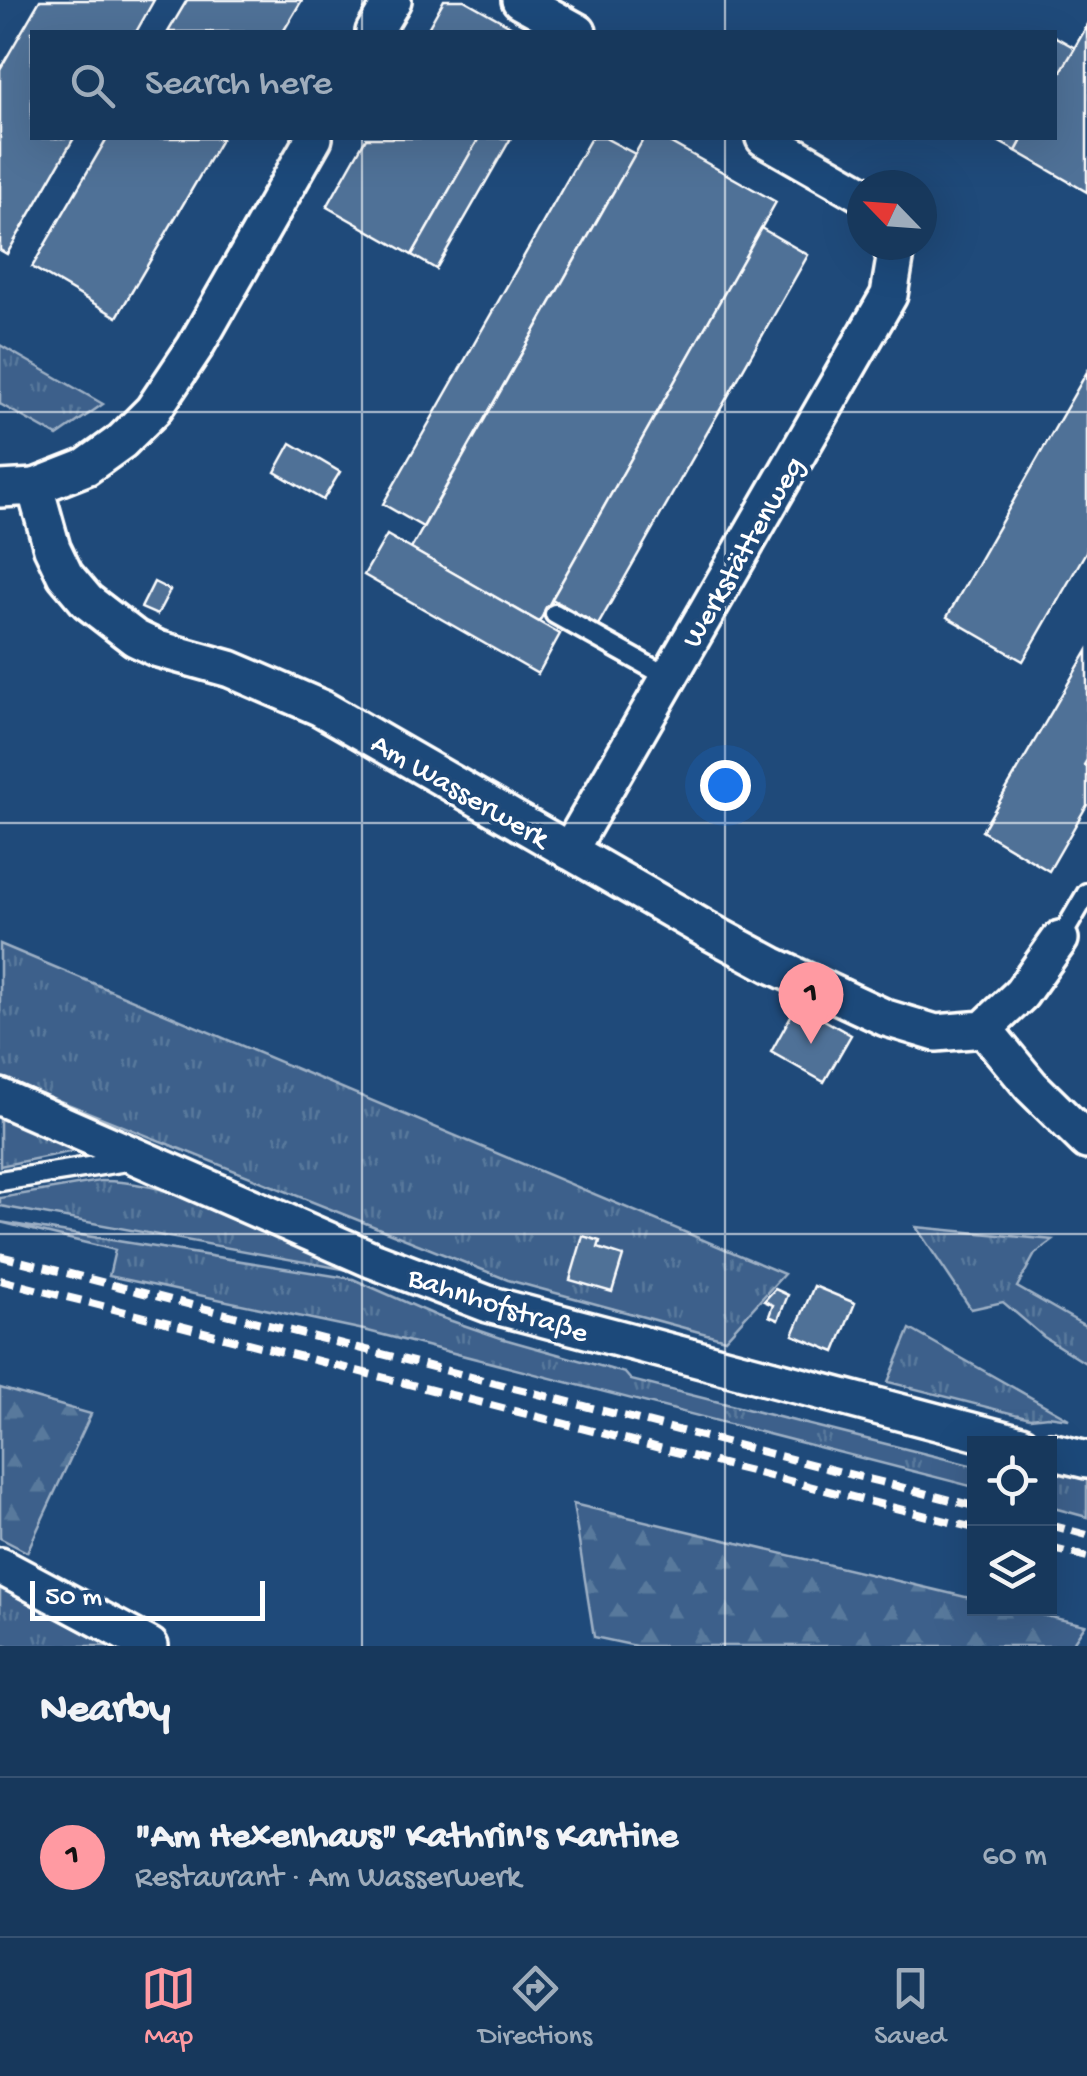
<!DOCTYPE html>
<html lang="en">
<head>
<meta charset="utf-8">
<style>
  :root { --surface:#17385c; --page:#203f62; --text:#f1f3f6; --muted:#9eacbb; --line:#365272; --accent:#ff9aa2 }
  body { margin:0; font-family:"Gochi Hand",sans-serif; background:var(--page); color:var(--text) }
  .controls { position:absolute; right:30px; bottom:30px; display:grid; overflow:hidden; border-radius:0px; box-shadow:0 10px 40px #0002 }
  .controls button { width:90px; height:90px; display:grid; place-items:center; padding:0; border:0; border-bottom:2px solid var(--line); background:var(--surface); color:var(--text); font:50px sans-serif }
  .compass { position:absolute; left:847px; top:170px; width:90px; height:90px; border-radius:50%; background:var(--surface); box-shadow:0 10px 40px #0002; rotate:295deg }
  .scale { position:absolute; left:30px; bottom:25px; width:235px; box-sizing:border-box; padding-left:10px; border:5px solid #fff; border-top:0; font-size:28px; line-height:35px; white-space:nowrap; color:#fff; -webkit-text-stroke:8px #1f4a7a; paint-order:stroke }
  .you { position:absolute; left:725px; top:785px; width:35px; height:35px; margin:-25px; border:8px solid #fff; border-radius:50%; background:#1a73e8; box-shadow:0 0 0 15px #1a73e833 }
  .badge { display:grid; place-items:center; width:65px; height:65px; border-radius:50%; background:var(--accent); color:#111; font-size:32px; font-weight:700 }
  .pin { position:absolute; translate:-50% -82px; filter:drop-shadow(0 2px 5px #0008) }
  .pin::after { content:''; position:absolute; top:52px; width:35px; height:30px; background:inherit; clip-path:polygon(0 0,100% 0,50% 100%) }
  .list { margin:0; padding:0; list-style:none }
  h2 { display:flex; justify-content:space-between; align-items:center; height:130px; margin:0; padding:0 40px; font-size:42px }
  h2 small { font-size:32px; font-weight:400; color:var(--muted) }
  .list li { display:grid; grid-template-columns:65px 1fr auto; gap:30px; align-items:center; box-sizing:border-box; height:160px; padding:0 40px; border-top:2px solid var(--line) }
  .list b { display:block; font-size:38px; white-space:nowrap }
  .list p { margin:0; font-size:32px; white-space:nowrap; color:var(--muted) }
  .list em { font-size:32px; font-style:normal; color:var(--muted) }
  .icon { flex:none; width:55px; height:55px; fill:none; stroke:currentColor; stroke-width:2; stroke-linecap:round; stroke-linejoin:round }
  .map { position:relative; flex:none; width:1087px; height:1646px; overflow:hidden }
  .search { position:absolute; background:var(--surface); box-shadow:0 10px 40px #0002; left:30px; right:30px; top:30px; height:110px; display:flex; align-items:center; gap:25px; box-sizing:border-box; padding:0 35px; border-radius:0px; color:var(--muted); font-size:38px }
  .sheet { height:290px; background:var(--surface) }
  nav { display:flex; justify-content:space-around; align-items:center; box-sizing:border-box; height:140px; border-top:2px solid var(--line); background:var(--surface); font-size:28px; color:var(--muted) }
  nav a { display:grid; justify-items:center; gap:5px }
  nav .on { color:var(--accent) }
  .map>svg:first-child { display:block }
  .grass { fill:url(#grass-tufts); stroke:#9eb0c5; stroke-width:2.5 }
  .forest { fill:url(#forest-firs); stroke:#9eb0c5; stroke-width:2.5 }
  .building { fill:#507197; stroke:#fff; stroke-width:2.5 }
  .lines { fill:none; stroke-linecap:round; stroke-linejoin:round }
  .service-casing { stroke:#fff; stroke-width:25 }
  .minor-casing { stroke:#fff; stroke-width:42 }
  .service { stroke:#1f4a7a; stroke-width:18 }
  .minor { stroke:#1f4a7a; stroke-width:35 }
  .rail { stroke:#fff; stroke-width:8; stroke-dasharray:15 8; stroke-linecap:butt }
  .grid { fill:none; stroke:#fff; stroke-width:2.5; stroke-opacity:0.55 }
  .labels { text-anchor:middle; stroke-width:8; stroke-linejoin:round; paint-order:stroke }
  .street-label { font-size:30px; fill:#fff; stroke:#1f4a7a }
</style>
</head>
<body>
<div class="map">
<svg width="1087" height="1646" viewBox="0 0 1087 1646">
  <defs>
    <pattern id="grass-tufts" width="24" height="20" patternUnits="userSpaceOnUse" patternTransform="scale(2.5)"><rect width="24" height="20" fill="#3c618b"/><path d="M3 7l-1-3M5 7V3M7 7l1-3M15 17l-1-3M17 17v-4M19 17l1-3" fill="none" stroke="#59799c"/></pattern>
    <pattern id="forest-firs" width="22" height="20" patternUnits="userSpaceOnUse" patternTransform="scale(2.5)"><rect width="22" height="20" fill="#3c618b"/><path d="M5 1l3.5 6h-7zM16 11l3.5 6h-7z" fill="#59799c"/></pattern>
  </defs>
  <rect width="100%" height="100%" fill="#1f4a7a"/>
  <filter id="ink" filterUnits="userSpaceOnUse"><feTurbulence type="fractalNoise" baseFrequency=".01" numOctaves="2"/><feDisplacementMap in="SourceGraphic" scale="20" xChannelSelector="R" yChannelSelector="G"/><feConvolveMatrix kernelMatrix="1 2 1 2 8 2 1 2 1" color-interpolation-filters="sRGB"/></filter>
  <g filter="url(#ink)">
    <!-- grass -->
    <g class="grass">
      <path d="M0,345L103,404L57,436L0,404Z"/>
      <path d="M0,944L784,1274L725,1339L508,1280L0,1077Z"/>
      <path d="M0,1117L73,1147L74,1151L0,1166Z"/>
      <path d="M100,1181C182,1180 283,1239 359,1272L0,1206V1198Z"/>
      <path d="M0,1222L353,1279L437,1316L504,1339L625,1373L631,1380L974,1466V1487L364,1330L109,1276L115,1250Z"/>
      <path d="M916,1227L1054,1240L1035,1254L1017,1287L1087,1327V1364L1044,1337L1003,1302L971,1309Z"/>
      <path d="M910,1329L1069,1419L1048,1416L1030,1418L888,1382Z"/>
      <path d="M1050,1467L1087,1477V1517L1050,1507Z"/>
      <path d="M0,1588L108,1646H0Z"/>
    </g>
    <!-- forest -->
    <g class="forest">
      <path d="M0,1388L91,1414L27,1552L0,1538Z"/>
      <path d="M573,1504L974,1599V1608L1016,1609L1085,1625L1071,1646H636L594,1637Z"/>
    </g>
    <!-- building -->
    <g class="building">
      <path d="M40,0H154L136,32H32V138H74L7,254L0,250V69Z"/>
      <path d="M187,0H302L283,32H168Z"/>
      <path d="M444,0H464L521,32H426Z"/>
      <path d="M1087,26V192L1016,151L1023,138H1054V83Z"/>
      <path d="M1054,36L1075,48L1054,83Z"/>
      <path d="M107,138H222L117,317L32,267Z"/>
      <path d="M366,138H479L412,255L327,207Z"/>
      <path d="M479,138H511L436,269L412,255Z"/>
      <path d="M591,138H605L635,154L423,527L383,504Z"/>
      <path d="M644,138H662L776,202L539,622L411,549Z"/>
      <path d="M992,138H1023L1016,151Z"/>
      <path d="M761,228L808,255L598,625L552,599Z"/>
      <path d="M1087,372V550L1023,661L947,617Z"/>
      <path d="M291,443L340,472L323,500L275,472Z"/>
      <path d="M387,535L560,634L538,674L364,575Z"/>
      <path d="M154,582L170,590L157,615L141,608Z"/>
      <path d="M1087,651V760L1084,765L1087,766V805L1049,871L982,831Z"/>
      <path d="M797,1005L851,1035L824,1082L771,1052Z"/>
      <path d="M583,1236L600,1241L598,1248L623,1256L612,1292L570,1280Z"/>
      <path d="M814,1286L855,1303L835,1352L793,1335Z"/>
      <path d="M775,1289L788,1295L778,1320L769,1316L773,1305L764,1301Z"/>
    </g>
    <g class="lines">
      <defs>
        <g id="service">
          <path d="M555,614L668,677"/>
          <path d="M1060,939L1087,893"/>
          <path d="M0,1181L133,1160"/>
        </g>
        <g id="minor">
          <path d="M520,0L578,32"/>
          <path d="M374,32L393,0"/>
          <path d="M764,138L862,194"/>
          <path d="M35,487L86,467L122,441L153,410L195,347L314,138"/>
          <path d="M0,489L35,487L52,548L65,575L87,601L135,638L158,649L230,669L321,708L705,929L772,965L886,1018L936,1033L984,1029L1021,994L1060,939"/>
          <path d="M569,851L889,295L895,259L891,245"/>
          <path d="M984,1029L1031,1086L1087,1141"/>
          <path d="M0,1097L373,1260L488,1304L1021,1444"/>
          <path d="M1050,1451L1087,1460"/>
          <path d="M0,1566L150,1646"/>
        </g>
      </defs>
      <!-- service casing -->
      <use href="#service" class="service-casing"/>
      <!-- minor casing -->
      <use href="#minor" class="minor-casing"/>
      <!-- service -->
      <use href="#service" class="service"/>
      <!-- minor -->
      <use href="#minor" class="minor"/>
      <!-- rail -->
      <g class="rail">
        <path d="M0,1256L974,1506"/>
        <path d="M0,1280L974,1528"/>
        <path d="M1050,1525L1087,1535"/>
        <path d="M1050,1548L1087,1557"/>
      </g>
    </g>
  </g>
  <!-- grid -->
  <path class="grid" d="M362,0V32M725,0V32M362,138V1646M725,138V1646M0,412H1087M0,823H1087M0,1234H1087"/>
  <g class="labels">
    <!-- street labels -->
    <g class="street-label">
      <text transform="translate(741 551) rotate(-60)" y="10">Werkstättenweg</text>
      <text transform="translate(461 789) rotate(30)" y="10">Am Wasserwerk</text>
      <text transform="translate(499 1303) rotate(18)" y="10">Bahnhofstraße</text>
    </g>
  </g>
</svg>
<div class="controls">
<button><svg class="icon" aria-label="locate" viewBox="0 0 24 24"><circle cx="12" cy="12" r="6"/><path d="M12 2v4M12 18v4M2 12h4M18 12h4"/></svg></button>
<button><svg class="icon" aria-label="layers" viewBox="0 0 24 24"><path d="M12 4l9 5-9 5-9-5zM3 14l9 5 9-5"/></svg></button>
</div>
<svg class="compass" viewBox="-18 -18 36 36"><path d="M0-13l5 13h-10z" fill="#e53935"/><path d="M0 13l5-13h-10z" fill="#9eacbb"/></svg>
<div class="scale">50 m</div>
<div class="you"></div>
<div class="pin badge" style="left:811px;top:1044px">1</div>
<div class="search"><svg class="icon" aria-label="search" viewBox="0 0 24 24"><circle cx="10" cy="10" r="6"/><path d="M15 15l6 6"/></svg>Search here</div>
</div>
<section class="sheet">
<h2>Nearby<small></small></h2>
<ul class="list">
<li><span class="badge">1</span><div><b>&quot;Am Hexenhaus&quot; Kathrin's Kantine</b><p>Restaurant · Am Wasserwerk</p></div><em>60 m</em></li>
</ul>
</section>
<nav>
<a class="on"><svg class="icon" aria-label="map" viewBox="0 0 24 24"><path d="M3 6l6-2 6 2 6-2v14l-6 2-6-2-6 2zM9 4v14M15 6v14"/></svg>Map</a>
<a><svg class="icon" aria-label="directions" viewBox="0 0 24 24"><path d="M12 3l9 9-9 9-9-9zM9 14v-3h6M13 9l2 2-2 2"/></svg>Directions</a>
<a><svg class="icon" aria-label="saved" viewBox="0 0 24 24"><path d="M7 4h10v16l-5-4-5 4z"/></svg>Saved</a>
</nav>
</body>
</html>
